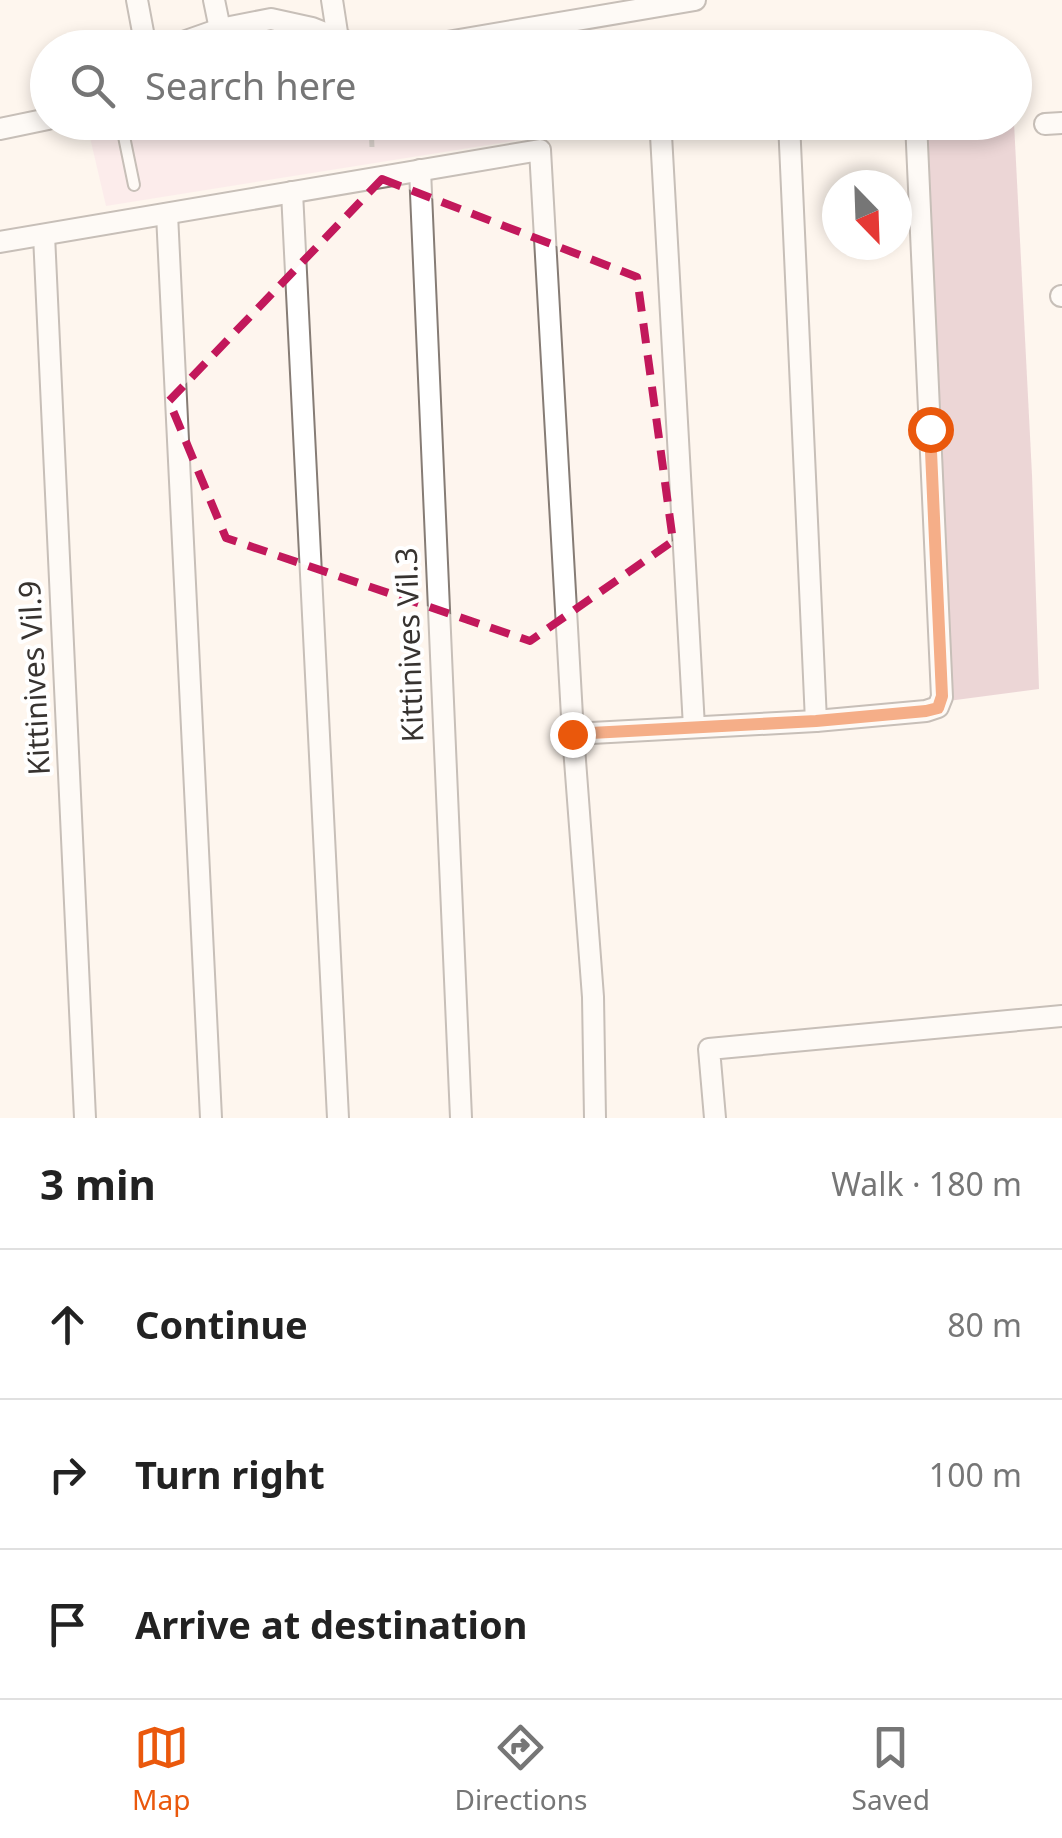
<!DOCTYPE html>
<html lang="en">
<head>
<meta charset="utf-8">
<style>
  :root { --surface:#fff; --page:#f2f2f2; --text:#222; --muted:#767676; --line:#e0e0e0; --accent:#ea580c }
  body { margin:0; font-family:"Noto Sans",sans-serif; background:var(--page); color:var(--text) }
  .compass { position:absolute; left:822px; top:170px; width:90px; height:90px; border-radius:50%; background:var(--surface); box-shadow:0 5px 15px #0003; rotate:157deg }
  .stop { position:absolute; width:30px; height:30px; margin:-22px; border:8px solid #ea580c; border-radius:50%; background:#fff }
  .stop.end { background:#ea580c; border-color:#fff; box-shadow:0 2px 10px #0008 }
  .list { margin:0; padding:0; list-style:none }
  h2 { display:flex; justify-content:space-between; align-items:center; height:130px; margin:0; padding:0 40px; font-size:42px }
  h2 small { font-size:32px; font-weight:400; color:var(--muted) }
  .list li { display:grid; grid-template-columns:65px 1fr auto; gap:30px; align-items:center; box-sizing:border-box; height:150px; padding:0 40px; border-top:2px solid var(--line) }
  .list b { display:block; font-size:38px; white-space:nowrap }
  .list em { font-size:32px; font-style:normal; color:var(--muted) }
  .icon { flex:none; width:55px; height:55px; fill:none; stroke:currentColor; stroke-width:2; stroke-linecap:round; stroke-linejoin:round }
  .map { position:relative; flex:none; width:1062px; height:1118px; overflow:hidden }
  .search { position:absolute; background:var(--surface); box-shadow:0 5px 15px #0003; left:30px; right:30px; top:30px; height:110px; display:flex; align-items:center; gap:25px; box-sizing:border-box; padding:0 35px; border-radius:55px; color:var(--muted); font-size:38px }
  .sheet { height:580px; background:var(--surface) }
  nav { display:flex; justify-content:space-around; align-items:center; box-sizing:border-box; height:140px; border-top:2px solid var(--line); background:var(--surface); font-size:28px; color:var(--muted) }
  nav a { display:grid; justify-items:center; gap:5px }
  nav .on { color:var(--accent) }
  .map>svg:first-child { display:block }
  .green { fill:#fae1e7 }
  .forest { fill:#d7afb9 }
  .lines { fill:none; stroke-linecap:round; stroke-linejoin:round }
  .service-casing { stroke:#867c75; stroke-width:14 }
  .minor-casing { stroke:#867c75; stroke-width:24 }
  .path { stroke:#b3aca6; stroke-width:5; stroke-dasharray:10 5; stroke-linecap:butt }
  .service { stroke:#fff; stroke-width:10 }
  .minor { stroke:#fff; stroke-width:20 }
  .route { stroke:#ea580c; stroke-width:12 }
  .marked { fill:none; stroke:#c2185b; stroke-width:8; stroke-dasharray:20 12; stroke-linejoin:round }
  .labels { text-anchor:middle; stroke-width:8; stroke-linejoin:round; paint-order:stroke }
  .street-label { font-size:30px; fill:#373330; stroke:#fff }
</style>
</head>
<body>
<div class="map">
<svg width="1062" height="1118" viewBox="0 0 1062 1118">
  <rect width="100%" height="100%" fill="#fef5ee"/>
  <!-- green -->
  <g class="green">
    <path d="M636,30L639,47H524Z"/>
    <path d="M99,122L625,123L106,206L88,129Z"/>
  </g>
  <!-- forest -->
  <path class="forest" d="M926,123H1014L1032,475L1039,689L948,701Z"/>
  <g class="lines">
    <defs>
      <path id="service" d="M121,122L134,185"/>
      <g id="minor">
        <path d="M137,0L146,48"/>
        <path d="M214,0L220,29"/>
        <path d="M332,0L338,39"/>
        <path d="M166,48L220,29L271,19L312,28L350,43L400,48"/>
        <path d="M412,48L695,0"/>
        <path d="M666,122L661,135L694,727"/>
        <path d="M789,122L816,721"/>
        <path d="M1045,124L1062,123"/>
        <path d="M0,129L48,119"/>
        <path d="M420,170L461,1118"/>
        <path d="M292,192L338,1118"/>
        <path d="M167,214L211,1118"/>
        <path d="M44,235L85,1118"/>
        <path d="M0,242L540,150L573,734L593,997L595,1118"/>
        <path d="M1061,296H1062"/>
        <path d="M573,734L816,721L926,711L938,707L942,697L916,122"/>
        <path d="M715,1118L709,1049L1062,1016"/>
      </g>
    </defs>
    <!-- service casing -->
    <use href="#service" class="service-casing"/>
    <!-- minor casing -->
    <use href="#minor" class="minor-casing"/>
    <!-- path -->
    <g class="path">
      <path d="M371,122L372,148"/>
      <path d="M454,122L468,134L490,128"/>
      <path d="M482,122L490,128L516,131"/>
      <path d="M546,128L578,122"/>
    </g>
    <!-- service -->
    <use href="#service" class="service"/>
    <!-- minor -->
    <use href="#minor" class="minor"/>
  </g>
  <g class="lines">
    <!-- route -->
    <path class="route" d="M572,734L816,721L926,711L938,708L942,696L930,429"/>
  </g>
  <!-- marked area -->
  <path d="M0 0H1062V1118H0ZM382,179L637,277L673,541L530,641L226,538L169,401Z" fill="#fef5ee" fill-opacity=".55" fill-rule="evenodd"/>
  <path class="marked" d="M382,179L637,277L673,541L530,641L226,538L169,401Z"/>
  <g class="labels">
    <!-- street labels -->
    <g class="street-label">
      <text transform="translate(410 645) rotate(-92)" y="10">Kittinives Vil.3</text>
      <text transform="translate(35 678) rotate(-93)" y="10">Kittinives Vil.9</text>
    </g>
  </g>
</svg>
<svg class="compass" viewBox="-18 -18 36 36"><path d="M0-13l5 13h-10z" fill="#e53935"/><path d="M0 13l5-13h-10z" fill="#767676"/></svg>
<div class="stop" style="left:930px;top:429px"></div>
<div class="stop end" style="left:572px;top:734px"></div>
<div class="search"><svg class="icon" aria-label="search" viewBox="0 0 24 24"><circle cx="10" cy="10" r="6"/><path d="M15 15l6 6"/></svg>Search here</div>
</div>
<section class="sheet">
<h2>3 min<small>Walk · 180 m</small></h2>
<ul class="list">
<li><svg class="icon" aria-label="ahead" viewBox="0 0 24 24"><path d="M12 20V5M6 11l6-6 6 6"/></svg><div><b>Continue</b></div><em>80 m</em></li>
<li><svg class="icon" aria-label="right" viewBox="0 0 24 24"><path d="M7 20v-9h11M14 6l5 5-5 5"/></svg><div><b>Turn right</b></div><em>100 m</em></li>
<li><svg class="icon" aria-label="arrive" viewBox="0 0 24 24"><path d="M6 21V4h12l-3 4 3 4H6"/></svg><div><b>Arrive at destination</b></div></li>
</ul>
</section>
<nav>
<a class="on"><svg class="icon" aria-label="map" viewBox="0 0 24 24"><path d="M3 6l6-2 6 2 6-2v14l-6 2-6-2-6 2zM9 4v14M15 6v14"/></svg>Map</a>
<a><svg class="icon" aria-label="directions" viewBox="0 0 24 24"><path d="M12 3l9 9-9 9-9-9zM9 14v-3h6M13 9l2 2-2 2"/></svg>Directions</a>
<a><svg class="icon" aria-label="saved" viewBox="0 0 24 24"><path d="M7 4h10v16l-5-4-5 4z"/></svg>Saved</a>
</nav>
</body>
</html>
